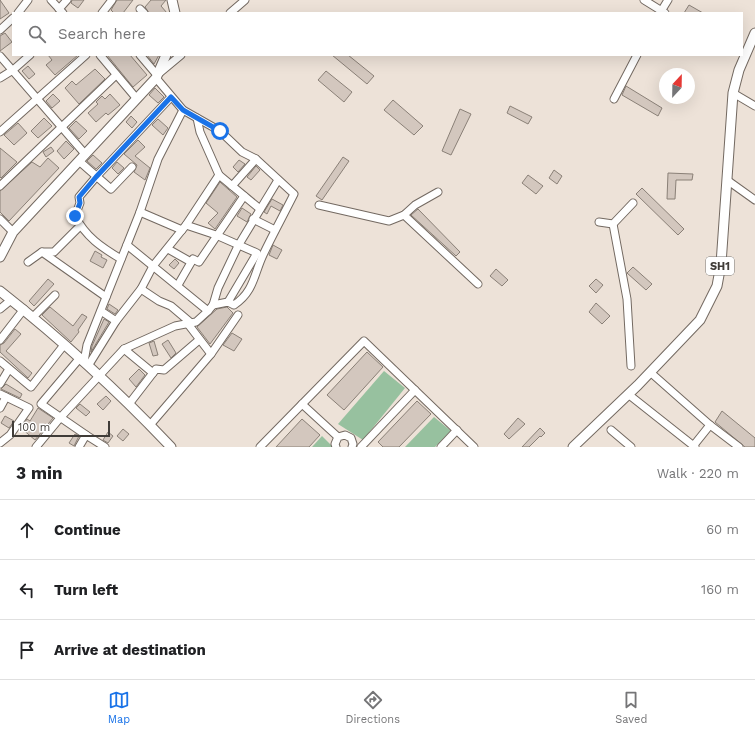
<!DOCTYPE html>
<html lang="en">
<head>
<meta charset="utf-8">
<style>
  :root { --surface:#fff; --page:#f6f6f6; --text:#202124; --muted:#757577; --line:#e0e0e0; --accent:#1a73e8 }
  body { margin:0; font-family:"Work Sans",sans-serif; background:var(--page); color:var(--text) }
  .compass { position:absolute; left:659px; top:68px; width:36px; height:36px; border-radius:50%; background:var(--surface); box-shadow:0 4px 16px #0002; rotate:22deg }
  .scale { position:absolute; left:12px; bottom:10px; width:98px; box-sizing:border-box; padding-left:4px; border:2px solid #403c38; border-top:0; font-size:11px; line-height:14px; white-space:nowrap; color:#403c38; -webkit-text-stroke:3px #fff; paint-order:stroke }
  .stop { position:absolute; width:12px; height:12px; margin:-9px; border:3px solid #1a73e8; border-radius:50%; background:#fff }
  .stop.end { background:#1a73e8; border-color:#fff; box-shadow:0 1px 4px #0008 }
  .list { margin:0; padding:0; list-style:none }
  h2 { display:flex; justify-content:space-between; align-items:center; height:52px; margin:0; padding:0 16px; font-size:17px }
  h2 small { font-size:13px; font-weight:400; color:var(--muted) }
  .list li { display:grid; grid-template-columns:26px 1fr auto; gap:12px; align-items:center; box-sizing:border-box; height:60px; padding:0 16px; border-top:1px solid var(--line) }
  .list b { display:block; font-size:15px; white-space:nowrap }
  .list em { font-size:13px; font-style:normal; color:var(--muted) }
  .icon { flex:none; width:22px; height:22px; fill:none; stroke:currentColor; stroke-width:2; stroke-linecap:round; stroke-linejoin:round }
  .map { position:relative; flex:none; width:755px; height:447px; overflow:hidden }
  .search { position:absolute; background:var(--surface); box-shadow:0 4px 16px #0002; left:12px; right:12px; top:12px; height:44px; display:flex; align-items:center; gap:10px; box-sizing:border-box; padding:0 14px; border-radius:0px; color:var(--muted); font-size:15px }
  .sheet { height:232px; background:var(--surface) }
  nav { display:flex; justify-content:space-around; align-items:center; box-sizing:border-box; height:56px; border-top:1px solid var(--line); background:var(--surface); font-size:11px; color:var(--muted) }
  nav a { display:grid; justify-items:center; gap:2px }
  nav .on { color:var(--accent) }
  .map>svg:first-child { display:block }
  .green { fill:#97c19f }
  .building { fill:#d3c7be; stroke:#8a8077 }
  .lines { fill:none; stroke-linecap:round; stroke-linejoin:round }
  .minor-casing { stroke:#736961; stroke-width:9 }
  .major-casing { stroke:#736961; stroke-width:11 }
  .minor { stroke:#fff; stroke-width:7 }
  .major { stroke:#fff; stroke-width:9 }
  .route { stroke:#1a73e8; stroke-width:5 }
  .labels { text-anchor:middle; stroke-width:3; stroke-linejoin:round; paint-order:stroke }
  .shield { fill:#fff; stroke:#797674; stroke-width:1 }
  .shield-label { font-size:11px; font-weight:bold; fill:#403c38 }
</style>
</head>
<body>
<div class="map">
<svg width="755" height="447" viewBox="0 0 755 447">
  <rect width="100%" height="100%" fill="#ede2d8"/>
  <!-- green -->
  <g class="green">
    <path d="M384,371L405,388L363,440L338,424Z"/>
    <path d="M434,417L451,431L435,447H405Z"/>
    <path d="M322,436L333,447H312Z"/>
  </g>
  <!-- building -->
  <g class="building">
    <path d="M0,0L9,13L0,19Z"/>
    <path d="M72,0H84L78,8L71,3Z"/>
    <path d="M117,0H133L123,13H114L111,10Z"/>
    <path d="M151,0H166L161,6L167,13H149L145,7Z"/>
    <path d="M689,5L703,13H684Z"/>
    <path d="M5,33L12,42L0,51V36Z"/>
    <path d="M48,55H78L55,75L46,65L52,60Z"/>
    <path d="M107,55H130L147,75L133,87Z"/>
    <path d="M147,55H159L154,64Z"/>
    <path d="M332,55H348L374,76L367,84Z"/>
    <path d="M28,66L35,74L29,79L22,71Z"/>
    <path d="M95,69L105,79L79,104L65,88L72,81L76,85Z"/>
    <path d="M326,71L352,92L344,102L318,80Z"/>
    <path d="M626,86L662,108L658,116L622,95Z"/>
    <path d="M155,88L164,97L158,103L149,95Z"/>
    <path d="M53,94L60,101L52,108L46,101Z"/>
    <path d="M110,94L120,105L108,115L106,113L96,122L88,113L98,104L96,102L102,96L105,99Z"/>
    <path d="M393,100L423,126L414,135L384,110Z"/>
    <path d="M510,106L532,117L528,124L507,113Z"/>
    <path d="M460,109L471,114L451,155L442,151Z"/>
    <path d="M131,116L137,122L132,128L126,122Z"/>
    <path d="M44,118L52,126L38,138L31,131Z"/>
    <path d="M158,119L168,128L163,135L152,125Z"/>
    <path d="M76,121L87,131L79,139L69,128Z"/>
    <path d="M18,123L27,133L14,145L4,135Z"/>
    <path d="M138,140L145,147L135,156L150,168L145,180L134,172L137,165L124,154Z"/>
    <path d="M66,141L74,149L64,159L57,151Z"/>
    <path d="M51,147L54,151L46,157L43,152Z"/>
    <path d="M0,148L17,162L1,178L0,177Z"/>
    <path d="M93,155L102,163L96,169L87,161Z"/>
    <path d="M343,157L349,161L322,200L316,196Z"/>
    <path d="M48,158L59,168L9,221L0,212V191L32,162L40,167Z"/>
    <path d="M239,160L245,164L238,172L233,167Z"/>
    <path d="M117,162L124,168L118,174L112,168Z"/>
    <path d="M256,166L260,170L251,180L247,177Z"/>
    <path d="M554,170L562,176L557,184L549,178Z"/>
    <path d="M668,173L693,174L692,180H676L675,199H667Z"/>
    <path d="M528,175L543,186L536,194L522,183Z"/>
    <path d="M220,182L237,197L215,229L208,223L218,213L206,203Z"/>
    <path d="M642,188L684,229L678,235L636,194Z"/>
    <path d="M272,199L283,205L280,211L271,206L267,214L264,212Z"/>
    <path d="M242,208L251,214L247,222L237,216Z"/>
    <path d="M418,209L460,252L456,256L411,215Z"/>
    <path d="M273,245L282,250L277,259L269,255Z"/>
    <path d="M95,251L102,255L101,257L107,260L103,268L90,261Z"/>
    <path d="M175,259L179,263L174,269L169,265Z"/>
    <path d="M633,267L652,284L646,290L627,273Z"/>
    <path d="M496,269L508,280L502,286L490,276Z"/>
    <path d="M48,279L54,284L34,306L29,301Z"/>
    <path d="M596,279L603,285L596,293L589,286Z"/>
    <path d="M596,303L610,316L602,324L589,312Z"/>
    <path d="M109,304L118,310L115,314L107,309Z"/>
    <path d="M50,307L73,326L82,314L87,317L78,330L79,332L71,342L42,315Z"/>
    <path d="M227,307L233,313L210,344L197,327L217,309Z"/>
    <path d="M104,319L109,322L91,352L92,346Z"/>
    <path d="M15,329L21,334L6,351L32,373L28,378L0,352V345L4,343Z"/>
    <path d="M232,333L242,339L234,351L223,345Z"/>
    <path d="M168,340L176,353L171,358L162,344Z"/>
    <path d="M154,341L158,355L153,356L149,343Z"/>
    <path d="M367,352L383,367L344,410L327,395Z"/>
    <path d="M139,369L145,375L136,387L129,379Z"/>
    <path d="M6,384L22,394L20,398L1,389Z"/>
    <path d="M106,396L111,401L103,410L97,404Z"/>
    <path d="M417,401L431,414L399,447H383L378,442Z"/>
    <path d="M80,404L90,412L86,416L76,408Z"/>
    <path d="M38,408L53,418L35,440L21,428L27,419L30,421Z"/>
    <path d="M722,411L755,438V447H745L715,422Z"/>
    <path d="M5,416L14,421L9,428L1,423Z"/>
    <path d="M518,418L525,424L509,439L504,434Z"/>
    <path d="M302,419L320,435L309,447H276Z"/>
    <path d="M540,428L545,433L541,437L540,436L529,447H522Z"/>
    <path d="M123,429L129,434L123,441L117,436Z"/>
    <path d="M108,432L113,436L108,443L103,440Z"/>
    <path d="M75,434L79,436L74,446L69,443Z"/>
  </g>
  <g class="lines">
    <defs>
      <g id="minor">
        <path d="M51,0L63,13"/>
        <path d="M644,0L665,13"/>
        <path d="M59,9L67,0"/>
        <path d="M140,9L144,13"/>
        <path d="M18,13L28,0"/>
        <path d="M102,13L112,0"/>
        <path d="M230,13L245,0"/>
        <path d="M660,13L668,0"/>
        <path d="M0,30L13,18"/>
        <path d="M100,55L137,99"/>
        <path d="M140,55L157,75L181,55"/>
        <path d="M0,56L85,154"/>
        <path d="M0,78L13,70L30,55"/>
        <path d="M156,78L183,110L220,131L242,152L256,159L294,194C284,214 273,234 263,255C254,274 254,292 234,305L228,302L213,305"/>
        <path d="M733,93L755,106"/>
        <path d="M614,99L637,55"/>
        <path d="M197,118L200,132L219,175"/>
        <path d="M0,132L86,55"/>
        <path d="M79,161L111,189L132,167"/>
        <path d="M727,180L755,200"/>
        <path d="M0,186L116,75"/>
        <path d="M232,186L256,159"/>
        <path d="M438,192L415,205L404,215L478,284"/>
        <path d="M319,205L389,221L404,215"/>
        <path d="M140,212L182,230"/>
        <path d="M0,219L13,232"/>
        <path d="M253,219L275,230"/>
        <path d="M599,222L613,224L633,203"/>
        <path d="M613,224L627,299L631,366"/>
        <path d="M186,225L216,235L257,253L228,302"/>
        <path d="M127,245L208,311"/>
        <path d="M168,249L191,262"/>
        <path d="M42,252L106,297"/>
        <path d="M121,259C101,247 86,237 75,216L80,203L79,197L96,177L171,97"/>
        <path d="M28,262L42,252H54L80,226"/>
        <path d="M178,285L193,259L199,262L244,196"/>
        <path d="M141,289L159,301L171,306L191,323"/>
        <path d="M0,309L11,300"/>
        <path d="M101,311L116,321"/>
        <path d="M33,317L55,295"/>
        <path d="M188,324L211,354"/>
        <path d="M0,340L24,309"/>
        <path d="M124,349L153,373"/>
        <path d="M79,359L41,404L86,435"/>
        <path d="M0,361L31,387L64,345"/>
        <path d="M84,362L87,345L140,212L158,159L183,110"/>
        <path d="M88,366L116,321L141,289L153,266L186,225L219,175L260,209"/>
        <path d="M650,372L710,425L739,447"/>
        <path d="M0,384L9,369"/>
        <path d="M0,394L29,408L10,435L0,443"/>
        <path d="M628,394L695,447"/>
        <path d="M129,404L156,369L164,370L199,340"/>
        <path d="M302,404L338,437"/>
        <path d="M0,408L6,397"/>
        <path d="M150,425L211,354L238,315"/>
        <path d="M611,430L631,447"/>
        <path d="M694,445L710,425"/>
        <path d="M36,447L60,418L124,349L175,326L196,322L208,311L213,305L218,288L238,246L278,180"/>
        <path d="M79,447L86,435L105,447"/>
        <path d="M260,447L364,341L474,447"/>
        <path d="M336,447L335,444L338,437L345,435L351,438L353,444L352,447"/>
        <path d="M361,447L415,390"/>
        <path d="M441,447L457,430"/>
      </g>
      <g id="major">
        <path d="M172,0L175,13"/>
        <path d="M0,257L13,232L156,78L166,55"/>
        <path d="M0,291C61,339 118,391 171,447"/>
        <path d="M573,447L638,385L700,320L717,286L721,264L733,93L739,70L755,33"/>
      </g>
    </defs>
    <!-- minor casing -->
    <use href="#minor" class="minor-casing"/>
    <!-- major casing -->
    <use href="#major" class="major-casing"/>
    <!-- minor -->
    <use href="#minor" class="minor"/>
    <!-- major -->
    <use href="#major" class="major"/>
  </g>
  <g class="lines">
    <!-- route -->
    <path class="route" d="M75,216L80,203L79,197L96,177L171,97L183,110L220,131"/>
  </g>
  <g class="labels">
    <!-- shield labels -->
    <rect class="shield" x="706" y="257" width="28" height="18" rx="3"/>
    <g class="shield-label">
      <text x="720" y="270">SH1</text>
    </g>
  </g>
</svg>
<svg class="compass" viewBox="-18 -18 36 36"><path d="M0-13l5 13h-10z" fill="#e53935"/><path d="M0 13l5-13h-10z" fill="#757577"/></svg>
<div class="scale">100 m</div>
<div class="stop" style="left:220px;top:131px"></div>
<div class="stop end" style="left:75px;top:216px"></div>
<div class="search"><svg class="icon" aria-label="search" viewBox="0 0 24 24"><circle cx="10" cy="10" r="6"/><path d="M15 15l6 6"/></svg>Search here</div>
</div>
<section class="sheet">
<h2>3 min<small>Walk · 220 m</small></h2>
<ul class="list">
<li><svg class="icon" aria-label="ahead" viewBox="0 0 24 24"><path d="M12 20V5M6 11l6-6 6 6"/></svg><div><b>Continue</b></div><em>60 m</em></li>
<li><svg class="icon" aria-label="left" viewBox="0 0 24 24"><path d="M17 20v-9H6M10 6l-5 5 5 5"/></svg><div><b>Turn left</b></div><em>160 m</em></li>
<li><svg class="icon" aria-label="arrive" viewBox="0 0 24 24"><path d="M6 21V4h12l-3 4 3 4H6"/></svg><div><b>Arrive at destination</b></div></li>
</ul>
</section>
<nav>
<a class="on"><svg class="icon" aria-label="map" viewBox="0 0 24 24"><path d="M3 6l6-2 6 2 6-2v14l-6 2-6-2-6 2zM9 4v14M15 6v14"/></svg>Map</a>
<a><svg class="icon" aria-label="directions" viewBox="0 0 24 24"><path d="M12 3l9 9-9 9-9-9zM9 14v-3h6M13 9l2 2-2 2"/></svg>Directions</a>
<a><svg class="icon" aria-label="saved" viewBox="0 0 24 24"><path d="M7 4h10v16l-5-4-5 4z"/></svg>Saved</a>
</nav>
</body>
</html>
